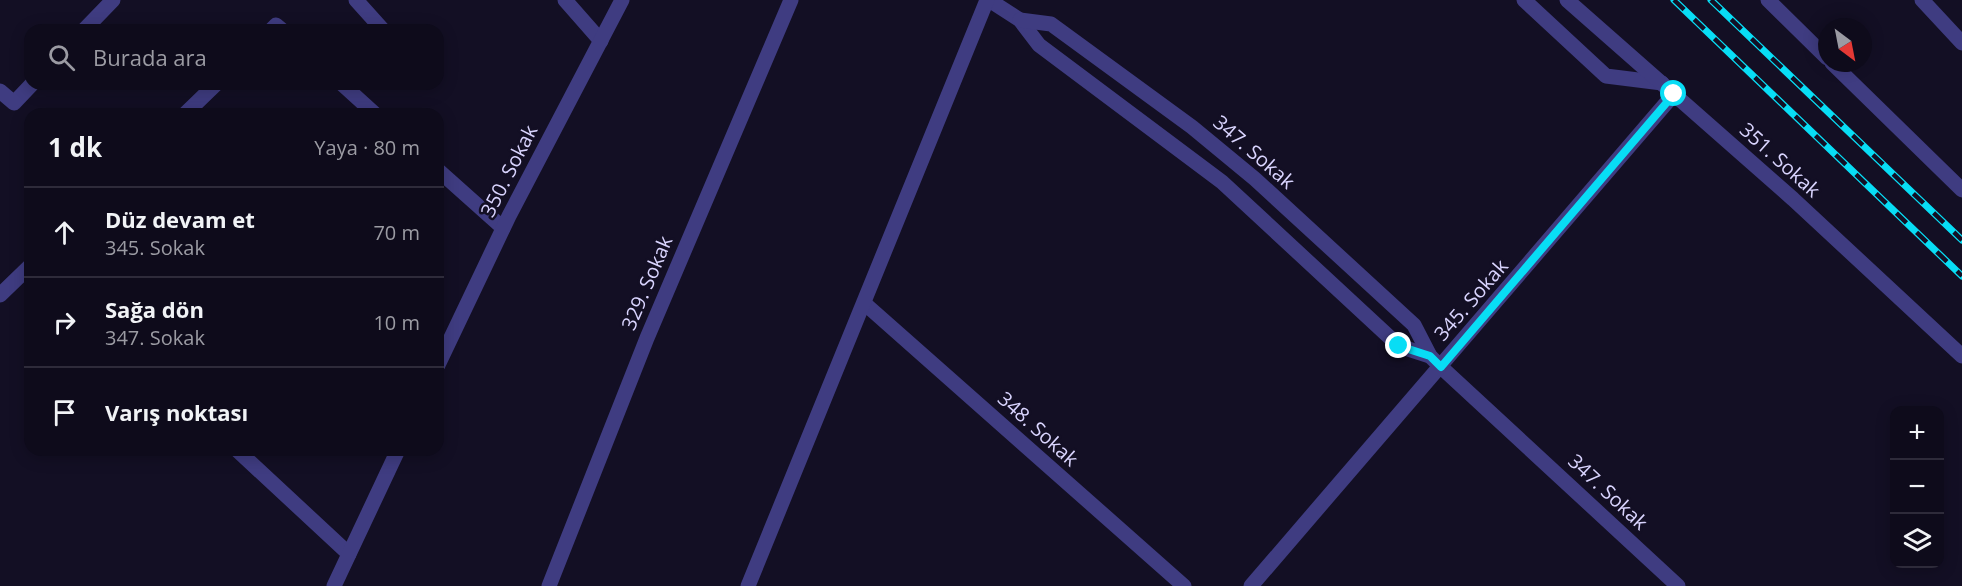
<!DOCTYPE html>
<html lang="tr">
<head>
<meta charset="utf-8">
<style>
  :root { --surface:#0e0b1b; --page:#1c1928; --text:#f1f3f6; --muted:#9b9ba3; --line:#2e2b3a }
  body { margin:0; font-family:"Open Sans",sans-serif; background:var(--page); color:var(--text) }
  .controls { position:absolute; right:18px; bottom:18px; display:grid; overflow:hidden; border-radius:12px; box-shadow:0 3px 15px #0003 }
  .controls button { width:54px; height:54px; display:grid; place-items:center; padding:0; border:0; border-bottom:2px solid var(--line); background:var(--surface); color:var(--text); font:30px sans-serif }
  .compass { position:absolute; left:1818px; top:18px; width:54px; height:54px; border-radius:50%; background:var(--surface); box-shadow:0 3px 15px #0003; rotate:148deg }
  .stop { position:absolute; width:18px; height:18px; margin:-14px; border:4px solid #08ddf5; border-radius:50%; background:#fff }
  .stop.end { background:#08ddf5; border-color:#fff; box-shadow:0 2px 6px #0008 }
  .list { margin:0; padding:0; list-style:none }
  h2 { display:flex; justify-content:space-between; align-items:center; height:78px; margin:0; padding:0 24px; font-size:26px }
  h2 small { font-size:20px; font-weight:400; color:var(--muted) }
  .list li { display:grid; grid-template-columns:39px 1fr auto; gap:18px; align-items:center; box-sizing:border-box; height:90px; padding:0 24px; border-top:2px solid var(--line) }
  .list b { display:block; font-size:22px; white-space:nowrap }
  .list p { margin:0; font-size:20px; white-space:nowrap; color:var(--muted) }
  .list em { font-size:20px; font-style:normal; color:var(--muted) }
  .icon { flex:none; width:33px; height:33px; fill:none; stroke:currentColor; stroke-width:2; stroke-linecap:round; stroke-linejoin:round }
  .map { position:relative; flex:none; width:1962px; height:586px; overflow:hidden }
  .search { position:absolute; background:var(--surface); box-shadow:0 3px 15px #0003; left:24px; top:24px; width:420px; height:66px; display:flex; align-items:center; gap:15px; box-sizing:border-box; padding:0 21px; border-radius:18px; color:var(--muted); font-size:22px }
  .panel { position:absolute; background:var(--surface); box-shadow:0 3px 15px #0003; left:24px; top:108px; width:420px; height:348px; border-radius:18px }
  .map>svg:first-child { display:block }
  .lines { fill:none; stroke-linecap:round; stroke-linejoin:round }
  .minor { stroke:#3f3c81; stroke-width:15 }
  .rail-casing { stroke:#08ddf5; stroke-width:7 }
  .rail { stroke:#130f24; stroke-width:4.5; stroke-dasharray:14; stroke-linecap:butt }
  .route { stroke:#08ddf5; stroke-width:8 }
  .labels { text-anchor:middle; stroke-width:5; stroke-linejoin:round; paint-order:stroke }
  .street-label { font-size:20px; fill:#d9d4fe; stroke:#130f24 }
</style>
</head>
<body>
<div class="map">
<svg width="1962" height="586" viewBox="0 0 1962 586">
  <rect width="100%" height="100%" fill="#130f24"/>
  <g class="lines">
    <!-- minor -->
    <g class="minor">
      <path d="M356,0L383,30"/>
      <path d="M565,0L601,41"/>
      <path d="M989,0L1020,20L1039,45L1222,182L1399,346L1430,356"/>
      <path d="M1524,0L1606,76L1662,83"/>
      <path d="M1567,0L1793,199L1962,356"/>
      <path d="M1768,0L1827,58"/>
      <path d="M1922,0L1962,43"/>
      <path d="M1020,20L1051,24L1192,127L1255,179L1414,325L1430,356L1441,367L1678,586"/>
      <path d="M84,30L113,0"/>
      <path d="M271,30L276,25L282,30"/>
      <path d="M1832,63L1962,190"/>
      <path d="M342,84L375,114"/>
      <path d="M0,91L14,103L32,84"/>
      <path d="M185,114L216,84"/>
      <path d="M438,170L503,228"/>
      <path d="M0,295L30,266"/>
      <path d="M864,303L1184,586"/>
      <path d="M438,365L509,216L622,0"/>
      <path d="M237,450L349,554"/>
      <path d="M334,586L398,450"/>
      <path d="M549,586L647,338L791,0"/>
      <path d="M748,586L987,0"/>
      <path d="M1251,586L1674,94"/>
    </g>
    <defs>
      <g id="rail">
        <path d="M1674,0L1962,276"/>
        <path d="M1711,0L1962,240"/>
      </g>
    </defs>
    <!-- rail casing -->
    <use href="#rail" class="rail-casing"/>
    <!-- rail -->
    <use href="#rail" class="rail"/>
  </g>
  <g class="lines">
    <!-- route -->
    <path class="route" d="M1399,346L1430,356L1441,367L1674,94"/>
  </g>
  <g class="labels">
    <!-- street labels -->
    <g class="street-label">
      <text transform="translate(1254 152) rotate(41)" y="7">347. Sokak</text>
      <text transform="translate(1780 160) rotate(42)" y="7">351. Sokak</text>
      <text transform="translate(509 171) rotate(-63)" y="7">350. Sokak</text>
      <text transform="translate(647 283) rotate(-67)" y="7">329. Sokak</text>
      <text transform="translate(1471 300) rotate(-49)" y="7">345. Sokak</text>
      <text transform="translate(1038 429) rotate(42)" y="7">348. Sokak</text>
      <text transform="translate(1608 492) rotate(43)" y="7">347. Sokak</text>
    </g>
  </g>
</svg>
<div class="controls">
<button>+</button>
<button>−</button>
<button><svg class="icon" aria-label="layers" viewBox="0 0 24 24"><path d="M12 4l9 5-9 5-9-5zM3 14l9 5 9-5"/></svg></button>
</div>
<svg class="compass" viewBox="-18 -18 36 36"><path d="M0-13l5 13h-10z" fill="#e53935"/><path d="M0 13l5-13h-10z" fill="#9b9ba3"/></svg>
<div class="stop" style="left:1674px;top:94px"></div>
<div class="stop end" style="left:1399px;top:346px"></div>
<div class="search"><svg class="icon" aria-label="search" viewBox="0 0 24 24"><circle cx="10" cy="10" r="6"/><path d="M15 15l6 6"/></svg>Burada ara</div>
<section class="panel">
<h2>1 dk<small>Yaya · 80 m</small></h2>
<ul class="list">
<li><svg class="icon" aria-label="ahead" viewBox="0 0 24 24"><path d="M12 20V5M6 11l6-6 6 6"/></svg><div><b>Düz devam et</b><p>345. Sokak</p></div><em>70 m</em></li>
<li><svg class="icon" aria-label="right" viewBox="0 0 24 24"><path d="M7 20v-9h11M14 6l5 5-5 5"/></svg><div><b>Sağa dön</b><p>347. Sokak</p></div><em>10 m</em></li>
<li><svg class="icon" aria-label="arrive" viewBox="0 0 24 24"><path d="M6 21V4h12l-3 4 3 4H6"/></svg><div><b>Varış noktası</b></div></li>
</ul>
</section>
</div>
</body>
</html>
